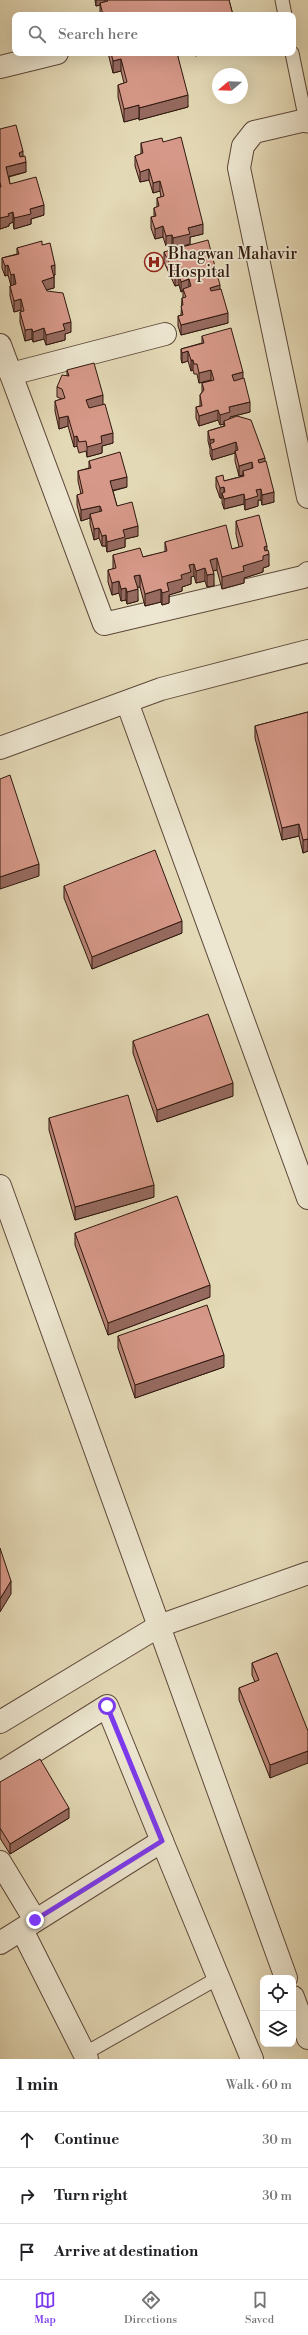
<!DOCTYPE html>
<html lang="en">
<head>
<meta charset="utf-8">
<style>
  :root { --surface:#fff; --page:#f2f2f2; --text:#202124; --muted:#757577; --line:#e0e0e0; --accent:#7c3aed }
  body { margin:0; font-family:"Libre Bodoni",serif; background:var(--page); color:var(--text) }
  .controls { position:absolute; right:12px; bottom:12px; display:grid; overflow:hidden; border-radius:8px; box-shadow:0 4px 16px #0002 }
  .controls button { width:36px; height:36px; display:grid; place-items:center; padding:0; border:0; border-bottom:1px solid var(--line); background:var(--surface); color:var(--text); font:20px sans-serif }
  .compass { position:absolute; left:212px; top:68px; width:36px; height:36px; border-radius:50%; background:var(--surface); box-shadow:0 4px 16px #0002; rotate:251deg }
  .stop { position:absolute; width:12px; height:12px; margin:-9px; border:3px solid #7c3aed; border-radius:50%; background:#fff }
  .stop.end { background:#7c3aed; border-color:#fff; box-shadow:0 1px 4px #0008 }
  .list { margin:0; padding:0; list-style:none }
  h2 { display:flex; justify-content:space-between; align-items:center; height:52px; margin:0; padding:0 16px; font-size:17px }
  h2 small { font-size:13px; font-weight:400; color:var(--muted) }
  .list li { display:grid; grid-template-columns:26px 1fr auto; gap:12px; align-items:center; box-sizing:border-box; height:56px; padding:0 16px; border-top:1px solid var(--line) }
  .list b { display:block; font-size:15px; white-space:nowrap }
  .list em { font-size:13px; font-style:normal; color:var(--muted) }
  .icon { flex:none; width:22px; height:22px; fill:none; stroke:currentColor; stroke-width:2; stroke-linecap:round; stroke-linejoin:round }
  .map { position:relative; flex:none; width:308px; height:2059px; overflow:hidden }
  .search { position:absolute; background:var(--surface); box-shadow:0 4px 16px #0002; left:12px; right:12px; top:12px; height:44px; display:flex; align-items:center; gap:10px; box-sizing:border-box; padding:0 14px; border-radius:8px; color:var(--muted); font-size:15px }
  .sheet { height:220px; background:var(--surface) }
  nav { display:flex; justify-content:space-around; align-items:center; box-sizing:border-box; height:56px; border-top:1px solid var(--line); background:var(--surface); font-size:11px; color:var(--muted) }
  nav a { display:grid; justify-items:center; gap:2px }
  nav .on { color:var(--accent) }
  .map>svg:first-child { display:block }
  .lines { fill:none; stroke-linecap:round; stroke-linejoin:round }
  .lane-casing { stroke:#5d4839; stroke-width:15 }
  .street-casing { stroke:#5d4839; stroke-width:24 }
  .lane { stroke:#ede6d0; stroke-width:13 }
  .street { stroke:#ede6d0; stroke-width:22 }
  .wall { fill:#b88375; stroke:#30180f }
  .shaded-wall { fill:#966a5f; stroke:#30180f }
  .building { fill:#d69888; stroke:#30180f }
  .route { stroke:#7c3aed; stroke-width:5 }
  .labels { text-anchor:middle; stroke-width:3.5; stroke-linejoin:round; paint-order:stroke }
  .poi-label { font-size:16px; fill:#30180f; stroke:#ede6d0; text-anchor:start }
</style>
</head>
<body>
<div class="map">
<svg width="308" height="2059" viewBox="0 0 308 2059">
  <rect width="100%" height="100%" fill="#e4d9b6"/>
  <filter id="stains"><feTurbulence type="fractalNoise" baseFrequency=".005" numOctaves="4"/><feColorMatrix values="0 0 0 0 .2 0 0 0 0 .09 0 0 0 0 .02 0 0 0 .5 -.17"/></filter>
  <radialGradient id="worn" r=".72"><stop offset=".6" stop-color="#630" stop-opacity="0"/><stop offset="1" stop-color="#630" stop-opacity=".3"/></radialGradient>
  <g class="lines">
    <defs>
      <g id="lane">
        <path d="M282,0L285,15"/>
        <path d="M292,53L307,126"/>
        <path d="M84,2054L218,1978"/>
      </g>
      <g id="street">
        <path d="M0,67L57,53"/>
        <path d="M306,120L254,132L243,146L239,168L308,497"/>
        <path d="M0,345L104,624L303,577L308,573"/>
        <path d="M11,374L165,334"/>
        <path d="M127,702L308,1198"/>
        <path d="M0,748L161,689L308,651"/>
        <path d="M0,1186L286,1978"/>
        <path d="M0,1722L159,1626L308,1573"/>
        <path d="M0,1773L107,1706L162,1841"/>
        <path d="M0,1862L35,1920"/>
        <path d="M22,1930L87,2059"/>
        <path d="M0,1943L162,1841L252,2059"/>
        <path d="M293,1997L308,2038"/>
      </g>
    </defs>
    <!-- lane casing -->
    <use href="#lane" class="lane-casing"/>
    <!-- street casing -->
    <use href="#street" class="street-casing"/>
    <!-- lane -->
    <use href="#lane" class="lane"/>
    <!-- street -->
    <use href="#street" class="street"/>
  </g>
  <!-- wall -->
  <g class="wall">
    <path d="M95,0H229L233,15H100V5L96,6Z"/>
    <path d="M108,53H177L188,107L139,120V118L124,122L118,97V85L124,83L121,71L113,73Z"/>
    <path d="M0,129L23,156L26,172L9,177L10,184L44,215L31,219V224L14,229L13,222L9,224V226L0,229Z"/>
    <path d="M163,142L203,234L190,237V244L173,249L172,245L166,246L163,237L155,239L151,228V217H154V208L157,207V198L161,197L160,191L153,193L149,180L140,182L135,166V156L141,154V143Z"/>
    <path d="M42,245L55,275L54,276V288L46,290L71,332L65,334V340L46,345L44,339L33,342L32,339L25,341L20,322V312H22L21,310L14,312L10,296V286L14,285L11,286L8,275L5,276L2,268V258L17,254V248Z"/>
    <path d="M182,247L220,289L228,323L181,335L178,326V316L181,315L182,298H183V291L181,292L179,285L175,286L164,262V252L177,259L182,258Z"/>
    <path d="M202,336L243,378L250,412L230,417V419L265,462L274,502L262,505L261,500H258V506L245,510L244,504L224,509L222,503V498H220L216,487V477L224,481L243,476V475L239,476L235,461V453L212,460L210,454V449L208,441V431L224,426V424L220,425L218,420L199,426L196,418V407L200,406V395L202,392V383L211,380L199,383L197,374H194L193,370L191,371L188,361L182,363L181,359V349L202,343Z"/>
    <path d="M67,370L103,405L113,443L102,446V453L87,457L86,451L79,453L77,446L74,447L68,426L59,429L55,411V401L62,399L57,397V387L67,376Z"/>
    <path d="M89,461L127,487L113,491L117,506L138,536L125,539V547L107,552L106,546H102L99,538L94,540L90,524V518L81,521L77,505V495L81,494L78,481V471L89,468Z"/>
    <path d="M236,521L267,550L269,566L263,568V572L244,578V583L222,589L217,570L213,571L214,586L207,587L205,581L196,583L194,576L191,577V584L182,587V591L169,595V603L162,605L161,602L145,606L140,587H137L138,601L127,604L126,600L121,601L119,593L112,595L108,582V570L113,569V555L143,557L165,552V542L232,549L239,547L236,534Z"/>
    <path d="M308,712V851L303,853L299,836L282,840L255,738V726Z"/>
    <path d="M64,886L182,933L92,969L64,898Z"/>
    <path d="M133,1041L233,1096L157,1122L133,1053Z"/>
    <path d="M49,1118L154,1197L75,1220L49,1130Z"/>
    <path d="M75,1233L210,1297L108,1335L75,1245Z"/>
    <path d="M118,1336L224,1367L135,1398L118,1348Z"/>
    <path d="M277,1653L270,1778L239,1700V1688L255,1682L252,1675V1663Z"/>
    <path d="M0,1782L69,1818L10,1854L0,1838Z"/>
  </g>
  <!-- shaded-wall -->
  <g class="shaded-wall">
    <path d="M96,0H105V3H100V5L96,6Z"/>
    <path d="M195,53H208L195,56Z"/>
    <path d="M121,59V71L113,73V61Z"/>
    <path d="M188,95V107L139,120V108Z"/>
    <path d="M139,105V118L124,122V109Z"/>
    <path d="M23,151V161L19,163V153Z"/>
    <path d="M26,162V172L6,177V167Z"/>
    <path d="M149,169V180L140,182V172Z"/>
    <path d="M160,181V191L153,193V183Z"/>
    <path d="M44,205V215L31,219V224L14,229V218L30,209Z"/>
    <path d="M13,212V222L9,224V226L0,229V218L8,214Z"/>
    <path d="M203,224V234L190,237V244L173,249V238L188,228Z"/>
    <path d="M163,226V237L155,239V229Z"/>
    <path d="M172,235V245L166,246V236Z"/>
    <path d="M8,265V275L5,276V266Z"/>
    <path d="M55,265V275L51,276V266Z"/>
    <path d="M14,274V285L11,286V275Z"/>
    <path d="M179,274V285L175,286V276Z"/>
    <path d="M54,277V288L42,291V281Z"/>
    <path d="M189,279V290L183,289V291L181,292V282Z"/>
    <path d="M220,285V295L210,298V288Z"/>
    <path d="M21,299V310L14,312V301Z"/>
    <path d="M228,313V323L181,335V325Z"/>
    <path d="M71,322V332L65,334V340L46,345V335L63,324Z"/>
    <path d="M44,328V339L33,342V332Z"/>
    <path d="M32,329V339L25,341V330Z"/>
    <path d="M188,351V361L182,363V353Z"/>
    <path d="M191,360H193V370L191,371Z"/>
    <path d="M211,370V380L199,383V373Z"/>
    <path d="M243,372V382L232,385V375Z"/>
    <path d="M103,395V406L86,410V400Z"/>
    <path d="M250,402V412L230,417V422L224,421V424L220,425V415L229,407Z"/>
    <path d="M218,410V420L199,426V416Z"/>
    <path d="M68,416V426L59,429V418Z"/>
    <path d="M113,433V443L102,446V453L87,457V447L101,436Z"/>
    <path d="M77,436V446L74,447V437Z"/>
    <path d="M214,439V449L210,445V440Z"/>
    <path d="M236,442V453L235,451V453L212,460V450Z"/>
    <path d="M265,458V469L258,470V460Z"/>
    <path d="M252,462V472L243,471V475L239,476V466Z"/>
    <path d="M127,477V487L110,491V481Z"/>
    <path d="M224,487V498L222,493V498H220V488Z"/>
    <path d="M261,489V500H258V506L245,510V500L256,490Z"/>
    <path d="M274,492V502L262,505V495Z"/>
    <path d="M244,494V504L224,509V499Z"/>
    <path d="M100,506V516L90,514V518L81,521V510Z"/>
    <path d="M138,526V536L125,539V547L107,552V542L123,530Z"/>
    <path d="M99,528V538L94,540V529Z"/>
    <path d="M106,535V546H102V536Z"/>
    <path d="M267,546V555L269,554V566L263,568V572L244,578V583L222,589V577L263,556L264,547Z"/>
    <path d="M217,558V570L210,572V560Z"/>
    <path d="M194,564V576L191,577V584L182,587V591L169,595V603L162,605V593L167,583L181,575L189,565Z"/>
    <path d="M205,568V581L196,583V571Z"/>
    <path d="M214,574V586L207,587V575Z"/>
    <path d="M140,575V587L134,588V576Z"/>
    <path d="M119,581V593L112,595V583Z"/>
    <path d="M126,588V600L121,601V589Z"/>
    <path d="M138,589V601L127,604V592Z"/>
    <path d="M161,589V602L145,606V594Z"/>
    <path d="M299,824V836L282,840V828Z"/>
    <path d="M308,839V851L303,853V840Z"/>
    <path d="M39,864V876L0,889V877Z"/>
    <path d="M182,921V933L92,969V957Z"/>
    <path d="M233,1083V1096L157,1122V1110Z"/>
    <path d="M154,1185V1197L75,1220V1207Z"/>
    <path d="M210,1285V1297L108,1335V1323Z"/>
    <path d="M224,1355V1367L135,1398V1385Z"/>
    <path d="M11,1581V1594L0,1612V1599Z"/>
    <path d="M308,1751V1763L270,1778V1765Z"/>
    <path d="M69,1808V1818L10,1854V1844Z"/>
  </g>
  <!-- building -->
  <g class="building">
    <path d="M107,0H229L233,15H103L100,3L108,1Z"/>
    <path d="M111,53H177L188,95L139,108V105L124,109L118,85L127,82L121,59L113,61Z"/>
    <path d="M16,125L23,151L19,153L20,157L25,156L26,162L6,167L10,184L36,177L44,205L30,209L31,214L14,218L13,212L8,214L9,216L0,218V187H1L0,182V129Z"/>
    <path d="M181,137L203,224L188,228L190,234L173,238L172,235L166,236L163,226L155,229L151,217L156,216L154,208L159,206L157,198L164,196L160,181L153,183L149,169L140,172L135,156L143,153L141,143L162,138L163,142Z"/>
    <path d="M208,240L220,285L210,288L211,291L221,289L228,313L181,325L178,316L183,315L181,306L183,305L182,298L186,297L183,289L191,286L189,279L181,282L179,274L175,276L164,252L174,249L177,259L184,257L182,247Z"/>
    <path d="M42,241V245L50,243L55,265L51,266L54,277L42,281L47,291L63,293L71,322L63,324L65,330L46,335L44,328L33,332L32,329L25,330L20,312L24,311L21,299L14,301L10,286L16,284L14,274L11,275L8,265L5,266L2,258L19,254L17,248Z"/>
    <path d="M231,328L243,372L232,375L234,381L244,378L250,402L229,407L230,412L220,415L218,410L199,416L196,407L202,406L200,395L204,390L202,383L214,380L211,370L199,373L197,364H194L193,360H191L188,351L182,353L181,349L204,343L202,336Z"/>
    <path d="M94,363L103,395L86,400L89,408L105,404L113,433L101,436L102,443L87,447L86,441L79,442L77,436L74,437L68,416L59,418L55,401L65,398L62,389L57,387L62,375L69,376L67,370Z"/>
    <path d="M237,416L251,420L265,458L258,460L259,463L266,461L274,492L262,495L261,489L256,490L258,496L245,500L244,494L224,499L222,493L225,492L224,487L220,488L216,477L223,475L224,481L244,476L243,471L253,468L252,462L239,466L235,451L238,450L236,442L212,450L210,444L214,442V439L210,440L208,431L225,426L224,421Z"/>
    <path d="M120,452L127,477L110,481L117,506L132,502L138,526L123,530L125,537L107,542L106,535L102,536L99,528L94,529L90,514L102,511L100,506L81,510L77,495L83,493L78,471L91,468L89,461Z"/>
    <path d="M259,515L267,546L264,547L265,551L268,550L269,554L263,556V560L243,566L244,571L222,577L217,558L210,560L214,574L207,575L205,568L196,571L194,564L189,565L191,572L181,575L182,579L167,583L169,591L162,593L161,589L145,594L140,575L134,576L138,589L127,592L126,588L121,589L119,581L112,583L108,570L116,568L113,555L140,548L143,557L167,551L165,542L226,525L232,549L243,546L236,521Z"/>
    <path d="M308,712V839L303,840L299,824L282,828L255,726Z"/>
    <path d="M10,775L39,864L0,877V779Z"/>
    <path d="M155,850L182,921L92,957L64,886Z"/>
    <path d="M208,1014L233,1083L157,1110L133,1041Z"/>
    <path d="M128,1095L154,1185L75,1207L49,1118Z"/>
    <path d="M177,1196L210,1285L108,1323L75,1233Z"/>
    <path d="M207,1305L224,1355L135,1385L118,1336Z"/>
    <path d="M0,1548L11,1581L0,1599Z"/>
    <path d="M277,1653L308,1731V1751L270,1765L239,1688L259,1680L252,1663Z"/>
    <path d="M40,1759L69,1808L10,1844L0,1828V1782Z"/>
  </g>
  <g class="lines">
    <!-- route -->
    <path class="route" d="M35,1920L162,1841L107,1706"/>
  </g>
  <!-- icons -->
  <defs>
    <symbol id="hospital-ring" viewBox="-11 -11 22 22"><circle r="9.5" fill="#ede6d0" stroke="#8f2418" stroke-width="1.5"/><path d="M-5-5h3v3.5h4V-5h3V5h-3V1.5h-4V5h-3Z" fill="#8f2418"/></symbol>
  </defs>
  <g fill-rule="evenodd">
    <use href="#hospital-ring" x="143" y="251" width="22" height="22"/>
  </g>
  <g class="labels">
    <!-- poi labels -->
    <g class="poi-label">
      <text x="168" y="259">Bhagwan Mahavir<tspan x="168" dy="18">Hospital</tspan></text>
    </g>
  </g>
  <rect width="100%" height="100%" filter="url(#stains)"/>
  <rect width="100%" height="100%" fill="url(#worn)"/>
</svg>
<div class="controls">
<button><svg class="icon" aria-label="locate" viewBox="0 0 24 24"><circle cx="12" cy="12" r="6"/><path d="M12 2v4M12 18v4M2 12h4M18 12h4"/></svg></button>
<button><svg class="icon" aria-label="layers" viewBox="0 0 24 24"><path d="M12 4l9 5-9 5-9-5zM3 14l9 5 9-5"/></svg></button>
</div>
<svg class="compass" viewBox="-18 -18 36 36"><path d="M0-13l5 13h-10z" fill="#e53935"/><path d="M0 13l5-13h-10z" fill="#757577"/></svg>
<div class="stop" style="left:107px;top:1706px"></div>
<div class="stop end" style="left:35px;top:1920px"></div>
<div class="search"><svg class="icon" aria-label="search" viewBox="0 0 24 24"><circle cx="10" cy="10" r="6"/><path d="M15 15l6 6"/></svg>Search here</div>
</div>
<section class="sheet">
<h2>1 min<small>Walk · 60 m</small></h2>
<ul class="list">
<li><svg class="icon" aria-label="ahead" viewBox="0 0 24 24"><path d="M12 20V5M6 11l6-6 6 6"/></svg><div><b>Continue</b></div><em>30 m</em></li>
<li><svg class="icon" aria-label="right" viewBox="0 0 24 24"><path d="M7 20v-9h11M14 6l5 5-5 5"/></svg><div><b>Turn right</b></div><em>30 m</em></li>
<li><svg class="icon" aria-label="arrive" viewBox="0 0 24 24"><path d="M6 21V4h12l-3 4 3 4H6"/></svg><div><b>Arrive at destination</b></div></li>
</ul>
</section>
<nav>
<a class="on"><svg class="icon" aria-label="map" viewBox="0 0 24 24"><path d="M3 6l6-2 6 2 6-2v14l-6 2-6-2-6 2zM9 4v14M15 6v14"/></svg>Map</a>
<a><svg class="icon" aria-label="directions" viewBox="0 0 24 24"><path d="M12 3l9 9-9 9-9-9zM9 14v-3h6M13 9l2 2-2 2"/></svg>Directions</a>
<a><svg class="icon" aria-label="saved" viewBox="0 0 24 24"><path d="M7 4h10v16l-5-4-5 4z"/></svg>Saved</a>
</nav>
</body>
</html>
